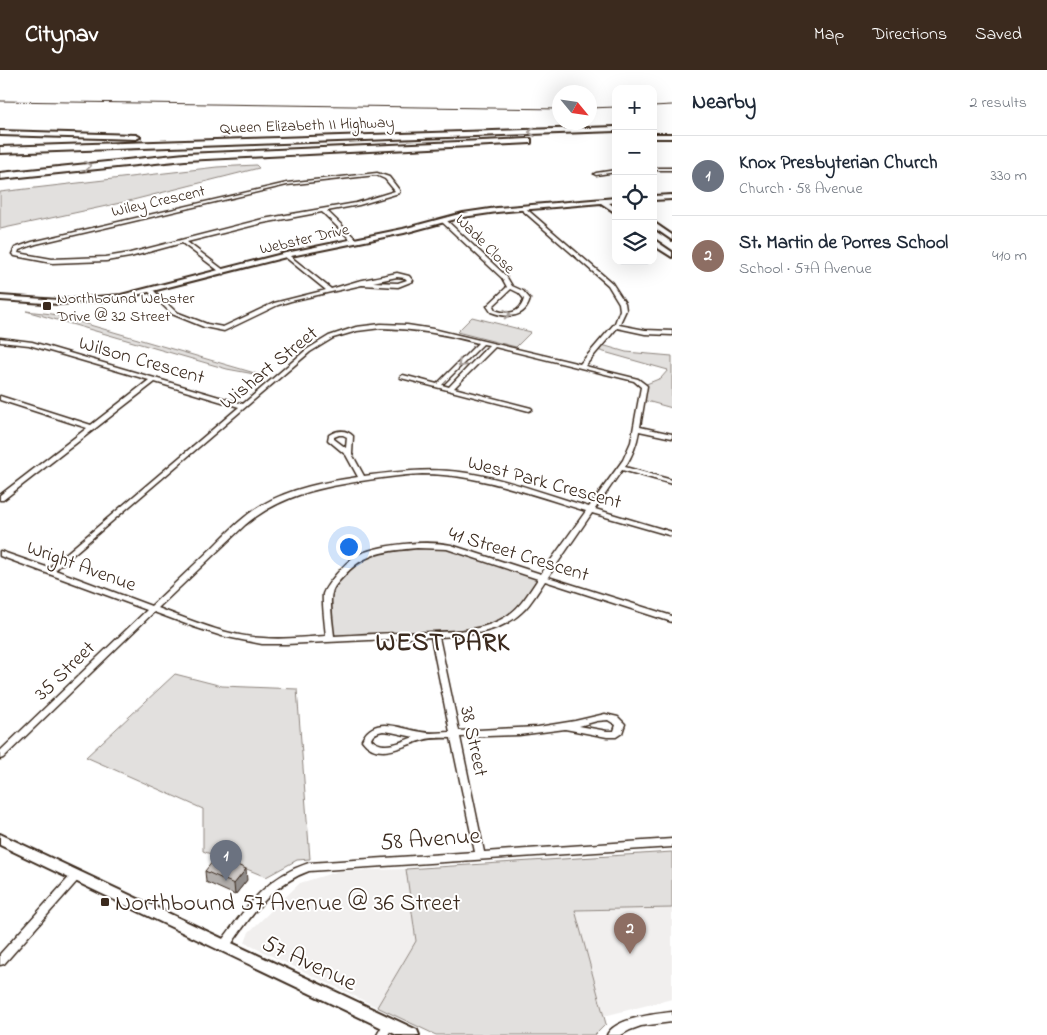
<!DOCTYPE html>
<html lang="en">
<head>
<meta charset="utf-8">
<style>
  :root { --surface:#fff; --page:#f2f2f3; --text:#1f2937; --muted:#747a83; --line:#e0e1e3; --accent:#3b2a1e }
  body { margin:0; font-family:"Indie Flower",sans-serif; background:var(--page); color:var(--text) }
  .controls { position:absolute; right:15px; top:15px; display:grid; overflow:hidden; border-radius:10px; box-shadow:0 5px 20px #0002 }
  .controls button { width:45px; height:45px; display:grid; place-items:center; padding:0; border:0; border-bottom:1px solid var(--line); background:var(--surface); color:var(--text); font:25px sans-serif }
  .compass { position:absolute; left:552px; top:15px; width:45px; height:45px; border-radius:50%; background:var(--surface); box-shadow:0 5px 20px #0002; rotate:119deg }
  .you { position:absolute; left:348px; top:476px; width:18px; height:18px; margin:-12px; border:4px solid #fff; border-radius:50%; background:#1a73e8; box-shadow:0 0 0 8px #1a73e833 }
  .badge { display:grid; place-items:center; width:32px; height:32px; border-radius:50%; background:var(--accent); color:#fff; font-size:16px; font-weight:700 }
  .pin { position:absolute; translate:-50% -41px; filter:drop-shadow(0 1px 2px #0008) }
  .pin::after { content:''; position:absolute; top:26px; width:18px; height:15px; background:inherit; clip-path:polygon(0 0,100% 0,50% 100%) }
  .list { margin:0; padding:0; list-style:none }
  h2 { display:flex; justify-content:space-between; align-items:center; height:65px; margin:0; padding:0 20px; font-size:21px }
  h2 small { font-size:16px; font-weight:400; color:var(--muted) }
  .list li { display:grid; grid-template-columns:32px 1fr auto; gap:15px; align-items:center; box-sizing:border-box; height:80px; padding:0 20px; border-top:1px solid var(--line) }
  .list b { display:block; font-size:19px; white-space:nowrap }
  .list p { margin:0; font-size:16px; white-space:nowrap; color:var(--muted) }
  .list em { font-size:16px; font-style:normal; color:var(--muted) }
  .icon { flex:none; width:28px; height:28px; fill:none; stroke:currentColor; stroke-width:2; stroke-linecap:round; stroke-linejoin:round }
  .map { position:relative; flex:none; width:672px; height:965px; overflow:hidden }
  header { display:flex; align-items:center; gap:30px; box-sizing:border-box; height:70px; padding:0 25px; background:var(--accent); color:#fff }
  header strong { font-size:24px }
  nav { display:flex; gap:28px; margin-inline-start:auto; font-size:18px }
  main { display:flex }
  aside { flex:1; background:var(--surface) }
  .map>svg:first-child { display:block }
  .built { fill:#f1efee }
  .green { fill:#e2e0de; stroke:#8e857e }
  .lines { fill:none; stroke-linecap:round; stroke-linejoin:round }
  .minor-casing { stroke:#3b2a1e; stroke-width:3 }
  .tertiary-casing { stroke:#3b2a1e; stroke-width:4 }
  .motorway-casing { stroke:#3b2a1e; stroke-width:4 }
  .minor { fill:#fff; fill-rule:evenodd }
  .tertiary { fill:#fff; fill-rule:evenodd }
  .motorway { fill:#fff; fill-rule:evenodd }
  .rail { stroke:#3b2a1e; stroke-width:1 }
  .wall { fill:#b2aeab; stroke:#3b2a1e }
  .shaded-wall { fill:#918d8b; stroke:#3b2a1e }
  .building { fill:#cfcac7; stroke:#3b2a1e }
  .oneway { stroke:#a79f9a }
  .poi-dot { fill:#3b2a1e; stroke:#fff; stroke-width:2 }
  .labels { text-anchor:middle; stroke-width:4; stroke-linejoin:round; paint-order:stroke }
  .far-street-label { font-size:16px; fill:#3b2a1e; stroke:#fff }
  .far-poi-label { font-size:16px; fill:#3b2a1e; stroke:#fff; text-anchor:start }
  .street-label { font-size:20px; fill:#3b2a1e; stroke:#fff }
  .near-street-label { font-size:24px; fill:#3b2a1e; stroke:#fff }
  .near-poi-label { font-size:24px; fill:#3b2a1e; stroke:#fff; text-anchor:start }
  .district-label { font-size:25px; font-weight:bold; letter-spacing:1px; fill:#3b2a1e; stroke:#fff }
</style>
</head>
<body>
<header>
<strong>Citynav</strong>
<nav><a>Map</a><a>Directions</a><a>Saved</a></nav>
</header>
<main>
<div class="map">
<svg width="672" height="965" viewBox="0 0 672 965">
  <rect width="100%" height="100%" fill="#fff"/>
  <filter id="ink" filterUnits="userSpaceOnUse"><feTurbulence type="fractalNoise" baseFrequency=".02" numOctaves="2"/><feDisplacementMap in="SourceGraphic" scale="10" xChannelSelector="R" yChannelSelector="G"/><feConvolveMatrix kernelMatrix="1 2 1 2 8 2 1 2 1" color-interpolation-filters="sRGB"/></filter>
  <g filter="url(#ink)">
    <!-- built -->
    <g class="built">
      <path d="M406,799L416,871L377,937L245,873L249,862L300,813L339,801Z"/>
      <path d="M672,838V929L604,946L575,840Z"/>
    </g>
    <!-- green -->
    <g class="green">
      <path d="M256,95L259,98L125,132L0,159V122L217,97Z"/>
      <path d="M26,241L52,244L265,306L227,299Z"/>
      <path d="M472,247L531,262L516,277L457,262Z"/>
      <path d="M602,275L626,282L672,286V338L643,330L644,315L661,308L668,300L597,280Z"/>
      <path d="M437,474L544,507L514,545L481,560L330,569L328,520L352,493L371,483Z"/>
      <path d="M175,604L222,616L297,619L310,789L297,790L266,807L203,781V739L86,687Z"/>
      <path d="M672,782V838L575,840L606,954L595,965H436L377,937L416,871L406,799Z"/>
    </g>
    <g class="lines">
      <defs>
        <g id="minor">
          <rect x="653" y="98" width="19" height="2"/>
          <path d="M616,100V102L596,105L594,104L596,103Z"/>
          <path d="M377,103L389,107L399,120V123L359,135L327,141L357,170V172H353L322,142L263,153L187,172L225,201V203L223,204L182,173L130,187L106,191L52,193L15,186L12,184L15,178L32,172L287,113ZM376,105L385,109L395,121L356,133L263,149L130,183L106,187L52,189L18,183L19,180L36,174L287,115Z"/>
          <path d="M523,136L612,213L625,233L626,240L619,255L645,260L672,261V265L645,264L617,258L585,296L638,309L646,315L647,316L640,357L672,364V368L639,361C637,374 632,386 625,397L672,410V414L622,400L595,439L672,462V466L592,443L548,507L672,546V552L545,511C538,521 531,534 522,542C500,563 468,566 439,567L459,661L538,657L575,651L605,644L618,647L625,654L622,663L616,667H607L565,659L519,665L460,667L484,782L672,769V777L309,801C270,815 251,846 228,879L224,880L220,879L219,876L220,873C247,837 264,808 309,793L475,782L451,668C442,668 432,667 423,670C403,675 378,692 362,670C374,644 400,659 422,662C431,664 441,662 450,662L431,567L286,574H262L222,566L194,557L154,542L3,688L0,689V681L147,540L0,486V481L49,498L239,337L155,312L3,430H0V425L87,358L0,330V326L91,355L149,310L29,275L0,272V268L32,272L243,334L306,280L329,266L356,257L381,254L407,255L433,259L580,294L615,253L620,240L619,233L608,215L521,139V137ZM381,258C414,259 446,264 478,273L437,314L403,305L400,307L401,308L529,341L531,340L532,339L531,338L454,318L495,277L634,311L641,317L631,372L623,390L589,437C548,425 502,407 460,402C428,398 396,402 364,406L352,384L353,366C346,359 337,360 329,365L328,370L346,385L358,407C325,412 291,418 262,435C243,446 228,462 213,477C192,497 172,516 151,536L55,500L310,282L333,268L357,261ZM483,274L489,275L449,317L442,315ZM339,365H343L347,367L346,378L334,369V367ZM422,404C480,404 532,425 586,441L541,504L451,475C427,470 377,474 356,486C347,491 340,500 334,507C330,512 325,518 323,524C322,531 325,557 326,566C305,567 284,570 263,568C227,566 192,551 158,538L245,455C280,426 317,418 361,411C381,408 402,405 422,404ZM417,478L447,479L538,509C529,522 521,537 507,546C478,565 439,561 406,563C382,563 358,565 334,566C333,556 329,531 332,523C333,517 339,511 343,507C364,482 386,481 417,478ZM608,650L616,655L614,661H607L579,656L597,651ZM383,661L391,662L414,667C400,672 383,681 371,669C373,664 377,662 383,661Z"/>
          <path d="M441,149H445L506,206L512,216L523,221L530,229C525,249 507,248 491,242L487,236L507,217L502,208L441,151ZM511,219L519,223L524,229C520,244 508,245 495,240L493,236Z"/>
          <path d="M286,183L331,219L358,211L397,203L409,206L413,211L398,217L362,215L291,231L278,235L224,261L204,257L172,244L148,221L149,220H153L176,242L207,254L223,257L274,233L326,220L284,186L283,185ZM397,207L405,208L407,210L398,213L373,212Z"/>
          <path d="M76,802L79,803L81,806L79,809L4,894L0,895V884L73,803Z"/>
          <path d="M672,942V952L641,956L630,960L621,965H607C615,948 655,944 672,942Z"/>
          <path d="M389,949L393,951L394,954L388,965H377L385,951Z"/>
        </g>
        <g id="tertiary">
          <path d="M672,125V129L653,130V126Z"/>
          <path d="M616,128V132L609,133L616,138V143L601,133L497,142L463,147L404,163L286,187L121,229L59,234L0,230V226L59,230L121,225L286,183L403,159L463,143L497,138Z"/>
          <path d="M653,152L672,165V170L653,157Z"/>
          <path d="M653,169L672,182V187L653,175Z"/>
          <path d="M0,764L417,960L419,965H397L0,775Z"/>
        </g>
        <g id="motorway">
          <path d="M616,57V61L0,83V77Z"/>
          <path d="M0,61L136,65L140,67L136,69L0,65Z"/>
          <rect x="653" y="64" width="19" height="4"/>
          <path d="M528,69H531V73L185,90L0,109V103L185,84Z"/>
        </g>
      </defs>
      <!-- minor casing -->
      <use href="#minor" class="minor-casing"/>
      <!-- tertiary casing -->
      <use href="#tertiary" class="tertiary-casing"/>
      <!-- motorway casing -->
      <use href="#motorway" class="motorway-casing"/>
      <!-- minor -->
      <use href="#minor" class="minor"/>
      <!-- tertiary -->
      <use href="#tertiary" class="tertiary"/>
      <!-- motorway -->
      <use href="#motorway" class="motorway"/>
      <!-- rail -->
      <g class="rail">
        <path d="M0,31L560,39"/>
        <path d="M653,36L672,35"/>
        <path d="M590,38L616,37"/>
      </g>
    </g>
    <!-- wall -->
    <path class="wall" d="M205,801L247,810L235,825L206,812Z"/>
    <!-- shaded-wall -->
    <path class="shaded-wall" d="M246,799L247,810L235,825L234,814Z"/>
    <!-- building -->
    <path class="building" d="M217,786L246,799L234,814L205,801Z"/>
    <!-- one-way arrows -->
    <defs><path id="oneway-chevron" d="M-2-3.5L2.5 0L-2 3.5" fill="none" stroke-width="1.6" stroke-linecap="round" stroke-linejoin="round" transform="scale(1.25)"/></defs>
    <g class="oneway">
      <use href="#oneway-chevron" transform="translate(532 62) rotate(178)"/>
      <use href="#oneway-chevron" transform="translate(88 96) rotate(-7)"/>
      <use href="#oneway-chevron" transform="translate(507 244) rotate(-2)"/>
      <use href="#oneway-chevron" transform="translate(461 294) rotate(135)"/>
    </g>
  </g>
  <!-- markers -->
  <g class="poi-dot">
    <rect x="42" y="231" width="10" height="10" rx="2.5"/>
    <rect x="100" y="827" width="10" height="10" rx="2.5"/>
  </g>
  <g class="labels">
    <!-- far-street labels -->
    <g class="far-street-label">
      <text transform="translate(307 54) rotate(-2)" y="6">Queen Elizabeth II Highway</text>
      <text transform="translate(158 130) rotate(-13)" y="6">Wiley Crescent</text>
      <text transform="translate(304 168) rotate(-13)" y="6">Webster Drive</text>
      <text transform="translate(486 173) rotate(45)" y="6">Wade Close</text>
    </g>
    <!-- far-poi labels -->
    <g class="far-poi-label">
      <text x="57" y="233">Northbound Webster<tspan x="57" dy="18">Drive @ 32 Street</tspan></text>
    </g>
    <!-- street labels -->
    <g class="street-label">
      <text transform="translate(142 289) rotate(16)" y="7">Wilson Crescent</text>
      <text transform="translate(268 297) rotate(-39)" y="7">Wishart Street</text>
      <text transform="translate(545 411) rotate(15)" y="7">West Park Crescent</text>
      <text transform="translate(519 483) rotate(17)" y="7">41 Street Crescent</text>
      <text transform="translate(82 495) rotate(20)" y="7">Wright Avenue</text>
      <text transform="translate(64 600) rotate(-44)" y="7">35 Street</text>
      <text transform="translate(475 671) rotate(78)" y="7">38 Street</text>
    </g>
    <!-- near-street labels -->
    <g class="near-street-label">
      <text transform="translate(430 768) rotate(-4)" y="8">58 Avenue</text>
      <text transform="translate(310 892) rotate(25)" y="8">57 Avenue</text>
    </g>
    <!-- near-poi labels -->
    <g class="near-poi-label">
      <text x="115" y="840">Northbound 57 Avenue @ 36 Street</text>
    </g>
    <!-- district labels -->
    <g class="district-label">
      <text x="443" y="580">WEST PARK</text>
    </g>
  </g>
</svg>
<div class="controls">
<button>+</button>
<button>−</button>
<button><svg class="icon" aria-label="locate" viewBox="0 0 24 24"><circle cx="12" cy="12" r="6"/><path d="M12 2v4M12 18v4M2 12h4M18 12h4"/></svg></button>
<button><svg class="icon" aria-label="layers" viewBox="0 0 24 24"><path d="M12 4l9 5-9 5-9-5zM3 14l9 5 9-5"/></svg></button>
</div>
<svg class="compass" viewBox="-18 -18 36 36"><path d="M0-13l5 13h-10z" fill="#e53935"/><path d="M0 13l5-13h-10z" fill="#747a83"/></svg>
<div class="you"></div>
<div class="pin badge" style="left:226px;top:811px;background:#6b7280">1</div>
<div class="pin badge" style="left:630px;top:884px;background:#8d6e63">2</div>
</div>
<aside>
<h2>Nearby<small>2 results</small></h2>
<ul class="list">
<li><span class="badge" style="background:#6b7280">1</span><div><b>Knox Presbyterian Church</b><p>Church · 58 Avenue</p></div><em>330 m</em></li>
<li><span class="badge" style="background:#8d6e63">2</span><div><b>St. Martin de Porres School</b><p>School · 57A Avenue</p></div><em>410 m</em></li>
</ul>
</aside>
</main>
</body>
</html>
